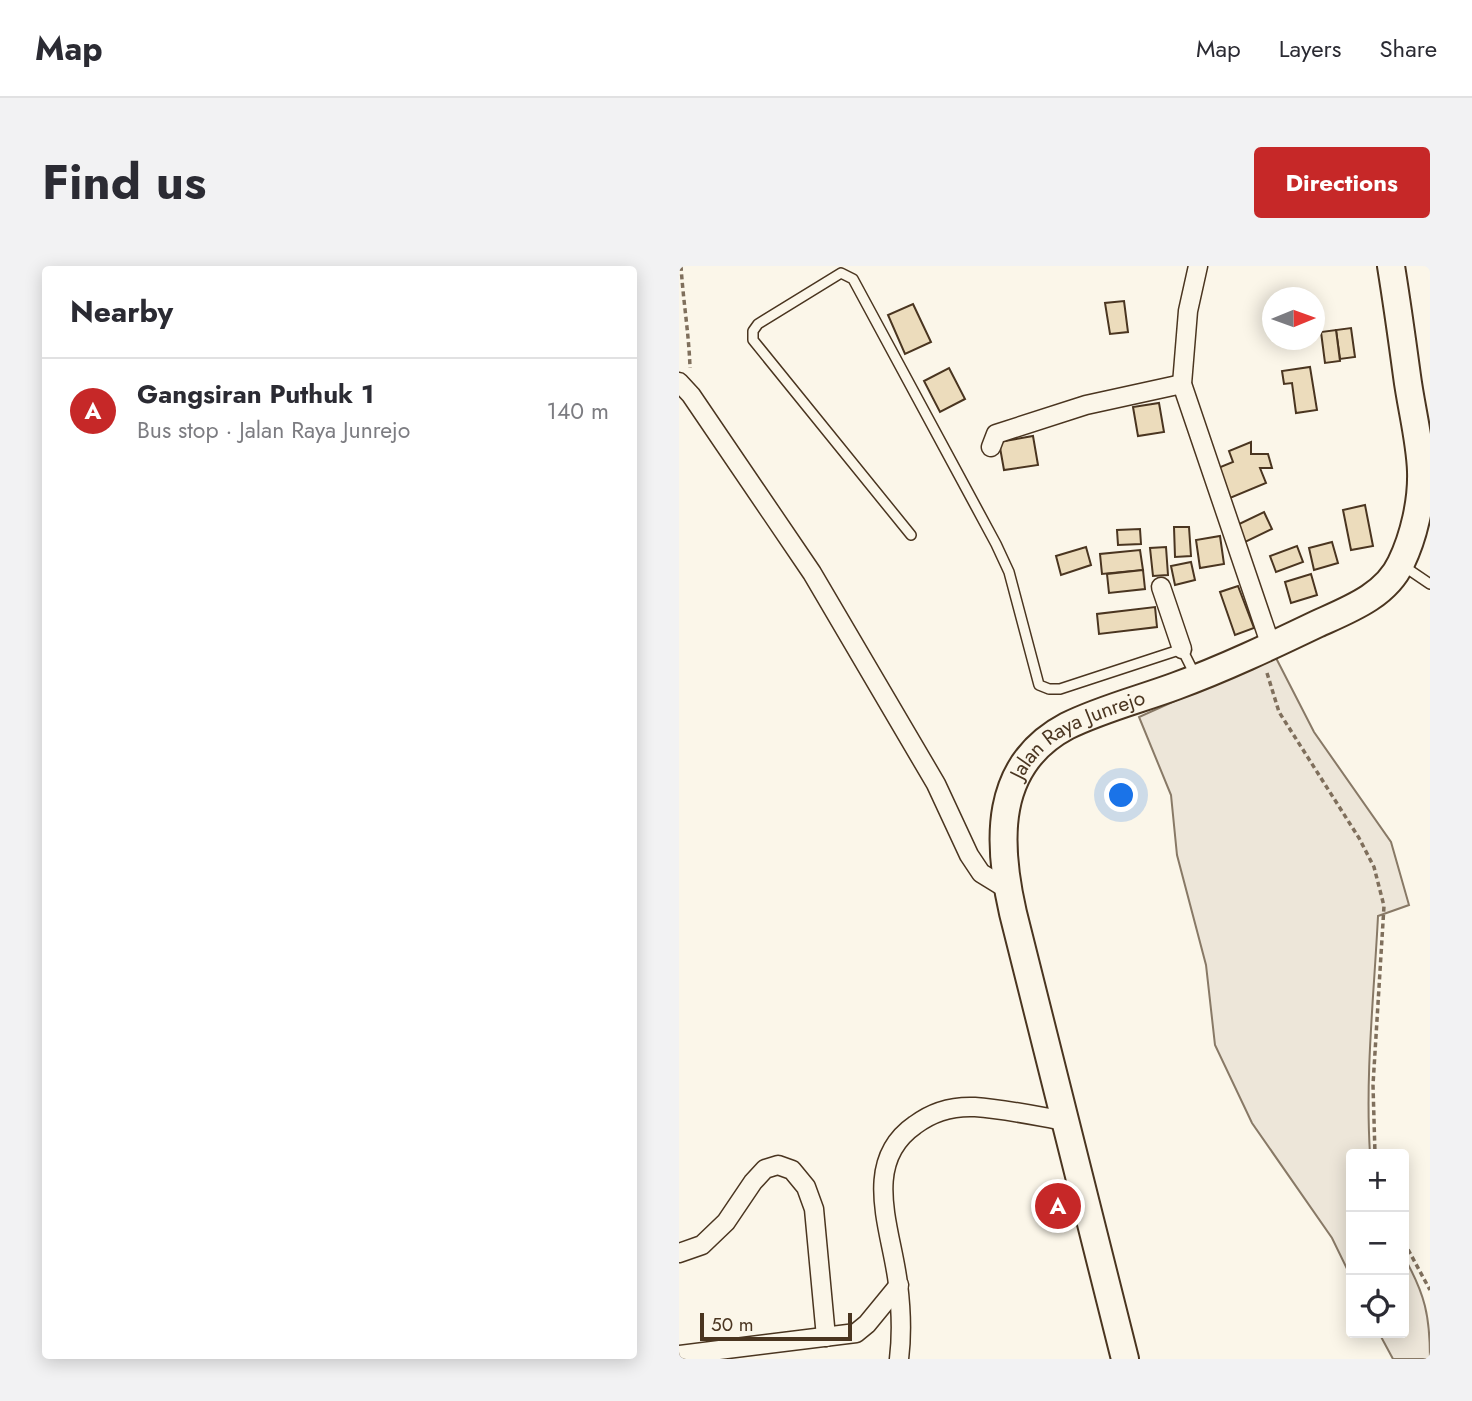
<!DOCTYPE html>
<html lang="en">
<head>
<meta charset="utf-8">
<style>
  :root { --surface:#fff; --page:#f2f2f3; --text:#2b2b33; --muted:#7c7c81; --line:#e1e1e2; --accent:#c62828 }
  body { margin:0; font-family:Jost,sans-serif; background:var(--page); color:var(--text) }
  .controls { position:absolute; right:21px; bottom:21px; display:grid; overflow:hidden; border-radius:7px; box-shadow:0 4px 18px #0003 }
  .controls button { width:63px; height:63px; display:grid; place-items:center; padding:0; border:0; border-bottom:2px solid var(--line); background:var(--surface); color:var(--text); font:35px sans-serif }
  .compass { position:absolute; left:583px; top:21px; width:63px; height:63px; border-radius:50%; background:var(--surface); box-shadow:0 4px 18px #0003; rotate:89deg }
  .scale { position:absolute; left:21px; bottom:18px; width:152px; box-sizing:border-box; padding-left:7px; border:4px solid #4a3520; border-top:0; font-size:19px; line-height:24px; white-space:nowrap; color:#4a3520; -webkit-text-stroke:5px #fbf6e9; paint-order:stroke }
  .you { position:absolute; left:443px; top:530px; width:24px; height:24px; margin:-18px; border:5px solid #fff; border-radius:50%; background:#1a73e8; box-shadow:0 0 0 10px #1a73e833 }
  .badge { display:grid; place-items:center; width:46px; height:46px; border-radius:50%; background:var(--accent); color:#fff; font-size:23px; font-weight:700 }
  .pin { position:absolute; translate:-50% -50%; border:4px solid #fff; box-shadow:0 2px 7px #0006 }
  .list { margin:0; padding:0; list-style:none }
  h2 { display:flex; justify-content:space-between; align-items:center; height:91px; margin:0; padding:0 28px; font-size:30px }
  h2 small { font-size:23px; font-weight:400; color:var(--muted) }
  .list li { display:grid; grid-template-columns:46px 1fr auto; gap:21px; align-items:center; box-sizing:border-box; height:105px; padding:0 28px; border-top:2px solid var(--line) }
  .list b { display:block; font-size:26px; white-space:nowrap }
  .list p { margin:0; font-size:23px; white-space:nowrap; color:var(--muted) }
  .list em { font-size:23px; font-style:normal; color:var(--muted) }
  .icon { flex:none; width:38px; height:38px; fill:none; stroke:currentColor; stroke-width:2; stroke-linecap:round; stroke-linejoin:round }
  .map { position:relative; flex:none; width:751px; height:1093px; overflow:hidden; border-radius:7px }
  header { display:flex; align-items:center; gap:42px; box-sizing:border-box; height:98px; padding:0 35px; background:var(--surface); border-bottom:2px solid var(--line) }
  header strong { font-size:33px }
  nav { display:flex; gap:38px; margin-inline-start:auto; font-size:24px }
  .intro { display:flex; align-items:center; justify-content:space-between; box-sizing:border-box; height:168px; padding:0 42px }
  h1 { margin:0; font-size:49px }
  .button { padding:18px 32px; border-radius:7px; background:var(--accent); color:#fff; font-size:24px; font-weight:700 }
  main { display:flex; gap:42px; padding:0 42px }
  aside { flex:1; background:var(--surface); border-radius:7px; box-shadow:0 4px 18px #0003 }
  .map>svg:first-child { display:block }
  .green { fill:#ede6d9; stroke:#887966; stroke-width:2 }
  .building { fill:#ecdcbc; stroke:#4a3520; stroke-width:2 }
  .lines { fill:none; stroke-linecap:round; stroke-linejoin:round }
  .lane-casing { stroke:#4a3520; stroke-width:12 }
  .street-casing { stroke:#4a3520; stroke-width:21 }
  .secondary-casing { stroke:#4a3520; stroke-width:30 }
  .path { stroke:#7f6f5c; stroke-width:3.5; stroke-dasharray:5 3.5; stroke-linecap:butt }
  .lane { stroke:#fbf6e9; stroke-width:9 }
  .street { stroke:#fbf6e9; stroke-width:18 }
  .secondary { stroke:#fbf6e9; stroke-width:26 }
  .labels { text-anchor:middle; stroke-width:5; stroke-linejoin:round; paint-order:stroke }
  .street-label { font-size:21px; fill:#4a3520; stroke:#fbf6e9 }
</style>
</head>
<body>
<header>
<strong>Map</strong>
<nav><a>Map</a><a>Layers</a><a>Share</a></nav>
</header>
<div class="intro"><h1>Find us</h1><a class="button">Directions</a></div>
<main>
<aside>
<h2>Nearby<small></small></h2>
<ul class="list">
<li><span class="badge">A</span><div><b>Gangsiran Puthuk 1</b><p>Bus stop · Jalan Raya Junrejo</p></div><em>140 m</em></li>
</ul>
</aside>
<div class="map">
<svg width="751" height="1093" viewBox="0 0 751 1093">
  <rect width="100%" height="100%" fill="#fbf6e9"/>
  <!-- green -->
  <g class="green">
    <path d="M596,390L635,466L712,576L730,639L699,650C695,730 686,808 691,888H672V1011L653,972L573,857L536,779L527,699L498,589L492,529L460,451Z"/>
    <path d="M725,991C746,1028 751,1050 751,1093H714L700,1067H725Z"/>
  </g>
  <!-- building -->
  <g class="building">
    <path d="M445,35L449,66L431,68L426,37Z"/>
    <path d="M234,38L252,76L226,88L209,49Z"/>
    <path d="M672,62L676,91L661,93L657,64Z"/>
    <path d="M657,64L661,95L646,97L642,66Z"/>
    <path d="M631,101L638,144L617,147L613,117L605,118L603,105Z"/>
    <path d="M270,102L286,133L261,146L245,115Z"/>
    <path d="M480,137L485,166L459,170L454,141Z"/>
    <path d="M354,170L359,199L325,204L320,176Z"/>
    <path d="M572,176V188H589L593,202H581L587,217L551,232L539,202L554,196L550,185Z"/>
    <path d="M686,239L694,280L672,284L664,244Z"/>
    <path d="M585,246L593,263L564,277L556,260Z"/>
    <path d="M495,261H510L512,290L496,291Z"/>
    <path d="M461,263L462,278L439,279L438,264Z"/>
    <path d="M541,270L545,298L521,302L517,274Z"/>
    <path d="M653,276L659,297L635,304L630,282Z"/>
    <path d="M618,280L624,296L597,306L591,290Z"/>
    <path d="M407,281L412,299L382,309L377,290Z"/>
    <path d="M487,281L489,309L474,310L471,282Z"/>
    <path d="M461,284L464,304L423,308L421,288Z"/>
    <path d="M512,296L516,314L496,319L492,300Z"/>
    <path d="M464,304L466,323L430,327L428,308Z"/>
    <path d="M632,308L638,329L612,337L606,316Z"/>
    <path d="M559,320L575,362L556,369L541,326Z"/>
    <path d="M476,341L478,361L420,368L418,348Z"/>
  </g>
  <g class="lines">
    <defs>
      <g id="lane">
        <path d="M232,269L74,74V65L79,58L162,7L174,13L317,278L330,306L360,419L370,423H381L503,383L517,411"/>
        <path d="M723,299L751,318"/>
      </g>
      <g id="street">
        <path d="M519,0L509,45L503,118L592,380"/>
        <path d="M0,116L12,129L133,307L257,518L290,589L302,607L328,623"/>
        <path d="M312,181L317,168L407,139L503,118"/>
        <path d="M482,321L503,383"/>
        <path d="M0,987L23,979L47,956L74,916L86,903L99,899L113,904L127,921L135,943L147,1071"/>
        <path d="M0,1089L177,1067L188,1058L220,1019"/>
        <path d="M220,1093C223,1069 222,1042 219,1018C213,965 181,897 236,859C253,846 274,840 296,841C326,843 357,850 386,855"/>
      </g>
      <g id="secondary">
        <path id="s1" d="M446,1093L334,647C318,577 314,499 388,460C422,443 462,433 497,420C546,402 592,380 638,358C669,344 707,330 722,297C735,270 743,235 742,205C741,174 732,141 728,110C723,73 718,37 712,0"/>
      </g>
    </defs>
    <!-- lane casing -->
    <use href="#lane" class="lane-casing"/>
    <!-- street casing -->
    <use href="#street" class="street-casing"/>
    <!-- secondary casing -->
    <use href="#secondary" class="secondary-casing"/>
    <!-- path -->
    <g class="path">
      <path d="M2,0C4,34 10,68 11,102"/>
      <path d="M588,407L600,446L680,572L695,601L705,640L694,819L696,888"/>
      <path d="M725,976L751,1024"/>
    </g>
    <!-- lane -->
    <use href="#lane" class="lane"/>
    <!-- street -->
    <use href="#street" class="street"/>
    <!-- secondary -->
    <use href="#secondary" class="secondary"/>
  </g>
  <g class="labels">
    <!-- street labels -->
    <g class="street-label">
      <text dy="7" stroke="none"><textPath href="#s1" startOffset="676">Jalan Raya Junrejo</textPath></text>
    </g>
  </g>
</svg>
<div class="controls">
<button>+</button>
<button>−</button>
<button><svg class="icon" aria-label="locate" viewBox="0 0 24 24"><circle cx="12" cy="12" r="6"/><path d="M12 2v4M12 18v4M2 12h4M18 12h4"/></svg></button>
</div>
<svg class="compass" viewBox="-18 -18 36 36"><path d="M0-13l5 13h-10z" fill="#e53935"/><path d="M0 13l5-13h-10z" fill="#7c7c81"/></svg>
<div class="scale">50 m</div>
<div class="you"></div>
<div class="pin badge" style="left:379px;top:940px">A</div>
</div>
</main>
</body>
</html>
